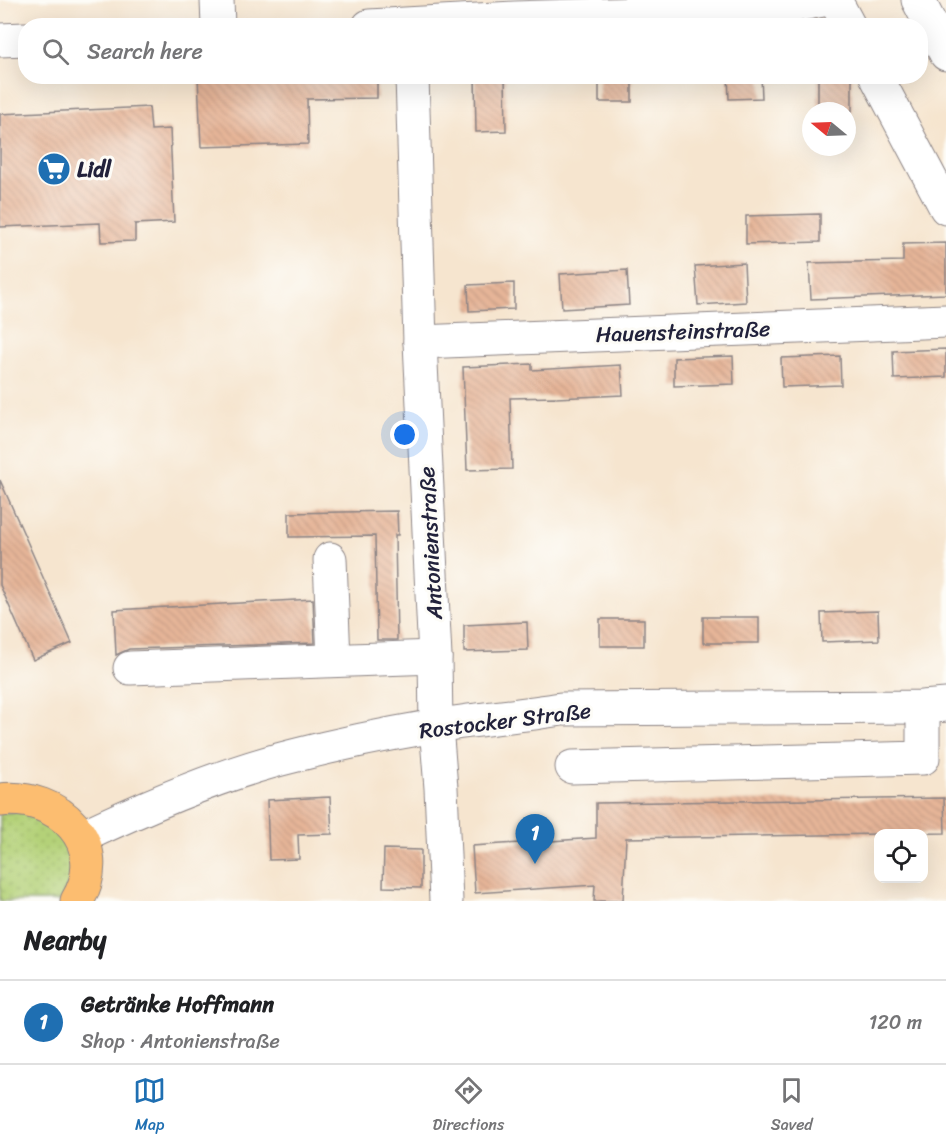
<!DOCTYPE html>
<html lang="en">
<head>
<meta charset="utf-8">
<style>
  :root { --surface:#fff; --page:#f6f6f6; --text:#202124; --muted:#757577; --line:#e0e0e0; --accent:#1f6fb2 }
  body { margin:0; font-family:Sriracha,sans-serif; background:var(--page); color:var(--text) }
  .controls { position:absolute; right:18px; bottom:18px; display:grid; overflow:hidden; border-radius:12px; box-shadow:0 6px 24px #0002 }
  .controls button { width:54px; height:54px; display:grid; place-items:center; padding:0; border:0; border-bottom:2px solid var(--line); background:var(--surface); color:var(--text); font:30px sans-serif }
  .compass { position:absolute; left:802px; top:102px; width:54px; height:54px; border-radius:50%; background:var(--surface); box-shadow:0 6px 24px #0002; rotate:289deg }
  .you { position:absolute; left:405px; top:435px; width:21px; height:21px; margin:-15px; border:4px solid #fff; border-radius:50%; background:#1a73e8; box-shadow:0 0 0 9px #1a73e833 }
  .badge { display:grid; place-items:center; width:39px; height:39px; border-radius:50%; background:var(--accent); color:#fff; font-size:20px; font-weight:700 }
  .pin { position:absolute; translate:-50% -50px; filter:drop-shadow(0 2px 3px #0008) }
  .pin::after { content:''; position:absolute; top:32px; width:21px; height:18px; background:inherit; clip-path:polygon(0 0,100% 0,50% 100%) }
  .list { margin:0; padding:0; list-style:none }
  h2 { display:flex; justify-content:space-between; align-items:center; height:78px; margin:0; padding:0 24px; font-size:26px }
  h2 small { font-size:20px; font-weight:400; color:var(--muted) }
  .list li { display:grid; grid-template-columns:39px 1fr auto; gap:18px; align-items:center; box-sizing:border-box; height:84px; padding:0 24px; border-top:2px solid var(--line) }
  .list b { display:block; font-size:22px; white-space:nowrap }
  .list p { margin:0; font-size:20px; white-space:nowrap; color:var(--muted) }
  .list em { font-size:20px; font-style:normal; color:var(--muted) }
  .icon { flex:none; width:33px; height:33px; fill:none; stroke:currentColor; stroke-width:2; stroke-linecap:round; stroke-linejoin:round }
  .map { position:relative; flex:none; width:946px; height:901px; overflow:hidden }
  .search { position:absolute; background:var(--surface); box-shadow:0 6px 24px #0002; left:18px; right:18px; top:18px; height:66px; display:flex; align-items:center; gap:15px; box-sizing:border-box; padding:0 21px; border-radius:24px; color:var(--muted); font-size:22px }
  .sheet { height:162px; background:var(--surface) }
  nav { display:flex; justify-content:space-around; align-items:center; box-sizing:border-box; height:84px; border-top:2px solid var(--line); background:var(--surface); font-size:16px; color:var(--muted) }
  nav a { display:grid; justify-items:center; gap:3px }
  nav .on { color:var(--accent) }
  .map>svg:first-child { display:block }
  .green { fill:url(#green-dots); stroke:#6b7a5a; stroke-width:1.5 }
  .building { fill:url(#building-back-hatch) }
  .lines { fill:none; stroke-linecap:round; stroke-linejoin:round }
  .minor-casing { stroke:#8c8485; stroke-width:35 }
  .major-casing { stroke:#8c8485; stroke-width:35 }
  .minor { stroke:#fff; stroke-width:33 }
  .major { stroke:#fcbd6f; stroke-width:33 }
  .labels { text-anchor:middle; stroke-width:6; stroke-linejoin:round; paint-order:stroke }
  .poi-label { font-size:22px; font-weight:bold; fill:#22223b; stroke:#fdfcf7; text-anchor:start }
  .street-label { font-size:22px; fill:#22223b; stroke:#fdfcf7 }
</style>
</head>
<body>
<div class="map">
<svg width="946" height="901" viewBox="0 0 946 901">
  <defs>
    <pattern id="green-dots" width="8" height="8" patternUnits="userSpaceOnUse" patternTransform="scale(1.5)"><rect width="8" height="8" fill="#b4d178"/><path d="M2 2h.1M6 6h.1" fill="none" stroke="#9ab369" stroke-width="1.8" stroke-linecap="round"/></pattern>
    <pattern id="building-back-hatch" width="6" height="6" patternUnits="userSpaceOnUse" patternTransform="scale(1.5)"><rect width="6" height="6" fill="#e6b598"/><path d="M-1 5l2 2M0 0l6 6M5-1l2 2" fill="none" stroke="#c59b84"/></pattern>
  </defs>
  <rect width="100%" height="100%" fill="#fdfcf7"/>
  <filter id="ink" filterUnits="userSpaceOnUse"><feTurbulence type="fractalNoise" baseFrequency=".0167" numOctaves="2"/><feDisplacementMap in="SourceGraphic" scale="12" xChannelSelector="R" yChannelSelector="G"/><feConvolveMatrix kernelMatrix="1 2 1 2 8 2 1 2 1" color-interpolation-filters="sRGB"/></filter>
  <filter id="wash" filterUnits="userSpaceOnUse"><feTurbulence type="fractalNoise" baseFrequency=".008" numOctaves="4" result="noise"/><feDisplacementMap in="SourceGraphic" scale="24" xChannelSelector="R" yChannelSelector="G"/><feGaussianBlur stdDeviation="1.35" result="paint"/><feColorMatrix in="noise" values="0 0 0 0 0 0 0 0 0 0 0 0 0 0 0 0 0 1.4 0 .05"/><feComposite in="paint" operator="in"/></filter>
  <g filter="url(#wash)">
    <rect width="100%" height="100%" fill="#f6e5cf"/>
    <!-- green -->
    <path class="green" d="M29,811C38,817 60,829 65,837C76,857 73,882 60,901H0V813Z"/>
    <g id="blocks">
      <!-- building -->
      <g class="building">
        <path d="M198,76H377V98L307,99L308,144L201,147Z"/>
        <path d="M475,76H505L506,131L476,132Z"/>
        <rect x="599" y="76" width="33" height="26"/>
        <path d="M728,76H761L762,98L729,99Z"/>
        <rect x="818" y="76" width="34" height="35"/>
        <path d="M149,107L151,130L170,129L174,222L135,224V241L101,242L100,223L0,227V114Z"/>
        <path d="M820,214V242L746,244V216Z"/>
        <path d="M946,243V294L811,299L809,263L903,261V244Z"/>
        <path d="M744,263L746,302L698,305L695,266Z"/>
        <path d="M627,270L629,305L562,309L560,274Z"/>
        <path d="M514,283V309L469,311L468,285Z"/>
        <path d="M946,349V377L894,379L893,351Z"/>
        <path d="M733,356L734,384L674,386V358Z"/>
        <path d="M840,356L841,385L782,387L781,358Z"/>
        <path d="M532,364V370L621,365L623,395L556,398V397L510,398L512,469L467,470L463,367Z"/>
        <path d="M0,480L72,643L33,660L0,585Z"/>
        <path d="M397,511L398,535H395L397,640H377L375,536L289,537V513Z"/>
        <path d="M313,599L315,643L129,649L116,655L114,610Z"/>
        <path d="M878,611L879,640L822,642L821,613Z"/>
        <rect x="703" y="617" width="56" height="26"/>
        <rect x="600" y="619" width="44" height="27"/>
        <path d="M527,622L528,650L464,652V625Z"/>
        <path d="M330,797L332,834L298,835L299,859L269,860L267,800Z"/>
        <path d="M944,798L945,833L626,838L623,901H594L595,885L475,893L472,846L596,838V803Z"/>
        <path d="M384,849L421,850V888L383,887Z"/>
      </g>
    </g>
  </g>
  <g filter="url(#ink)">
    <use href="#blocks" fill-opacity="0" stroke="#8c8485" stroke-width="1.5"/>
    <g class="lines">
      <defs>
        <g id="minor">
          <path d="M217,0L218,26"/>
          <path d="M835,0L849,26"/>
          <path d="M918,0L946,54"/>
          <path d="M369,26L514,18L768,10L823,0"/>
          <path d="M0,40L26,39"/>
          <path d="M412,76L420,342L435,657L436,726L441,788L446,901"/>
          <path d="M876,76L946,208"/>
          <path d="M420,342L946,321"/>
          <path d="M330,559L334,660"/>
          <path d="M130,668L435,657"/>
          <path d="M572,767L923,758V707"/>
          <path d="M81,837C146,806 223,773 293,756C339,744 388,734 435,726C477,719 519,716 561,709L923,707L946,705"/>
        </g>
        <path id="major" d="M0,800C59,793 111,844 77,901"/>
      </defs>
      <!-- minor casing -->
      <use href="#minor" class="minor-casing"/>
      <!-- major casing -->
      <use href="#major" class="major-casing"/>
      <!-- minor -->
      <use href="#minor" class="minor"/>
      <!-- major -->
      <use href="#major" class="major"/>
    </g>
  </g>
  <!-- icons -->
  <defs>
    <symbol id="supermarket-disc" viewBox="-11 -11 22 22"><circle r="9.5" fill="#1f6fb2" stroke="#fdfcf7"/><path d="M-6-5.5h2.5l.6 2H6L4.5 2H-2.5L-4.4-4H-6ZM-1.5 3.2a1.3 1.3 0 1 0 .1 0ZM3 3.2a1.3 1.3 0 1 0 .1 0Z" fill="#fff"/></symbol>
  </defs>
  <g fill-rule="evenodd">
    <use href="#supermarket-disc" x="35" y="150" width="38" height="38"/>
  </g>
  <g class="labels">
    <!-- poi labels -->
    <g class="poi-label">
      <text x="77" y="177">Lidl</text>
    </g>
    <!-- street labels -->
    <g class="street-label">
      <text transform="translate(683 331) rotate(-2)" y="8">Hauensteinstraße</text>
      <text transform="translate(430 543) rotate(-93)" y="8">Antonienstraße</text>
      <text transform="translate(505 720) rotate(-7)" y="8">Rostocker Straße</text>
    </g>
  </g>
</svg>
<div class="controls">
<button><svg class="icon" aria-label="locate" viewBox="0 0 24 24"><circle cx="12" cy="12" r="6"/><path d="M12 2v4M12 18v4M2 12h4M18 12h4"/></svg></button>
</div>
<svg class="compass" viewBox="-18 -18 36 36"><path d="M0-13l5 13h-10z" fill="#e53935"/><path d="M0 13l5-13h-10z" fill="#757577"/></svg>
<div class="you"></div>
<div class="pin badge" style="left:535px;top:864px">1</div>
<div class="search"><svg class="icon" aria-label="search" viewBox="0 0 24 24"><circle cx="10" cy="10" r="6"/><path d="M15 15l6 6"/></svg>Search here</div>
</div>
<section class="sheet">
<h2>Nearby<small></small></h2>
<ul class="list">
<li><span class="badge">1</span><div><b>Getränke Hoffmann</b><p>Shop · Antonienstraße</p></div><em>120 m</em></li>
</ul>
</section>
<nav>
<a class="on"><svg class="icon" aria-label="map" viewBox="0 0 24 24"><path d="M3 6l6-2 6 2 6-2v14l-6 2-6-2-6 2zM9 4v14M15 6v14"/></svg>Map</a>
<a><svg class="icon" aria-label="directions" viewBox="0 0 24 24"><path d="M12 3l9 9-9 9-9-9zM9 14v-3h6M13 9l2 2-2 2"/></svg>Directions</a>
<a><svg class="icon" aria-label="saved" viewBox="0 0 24 24"><path d="M7 4h10v16l-5-4-5 4z"/></svg>Saved</a>
</nav>
</body>
</html>
